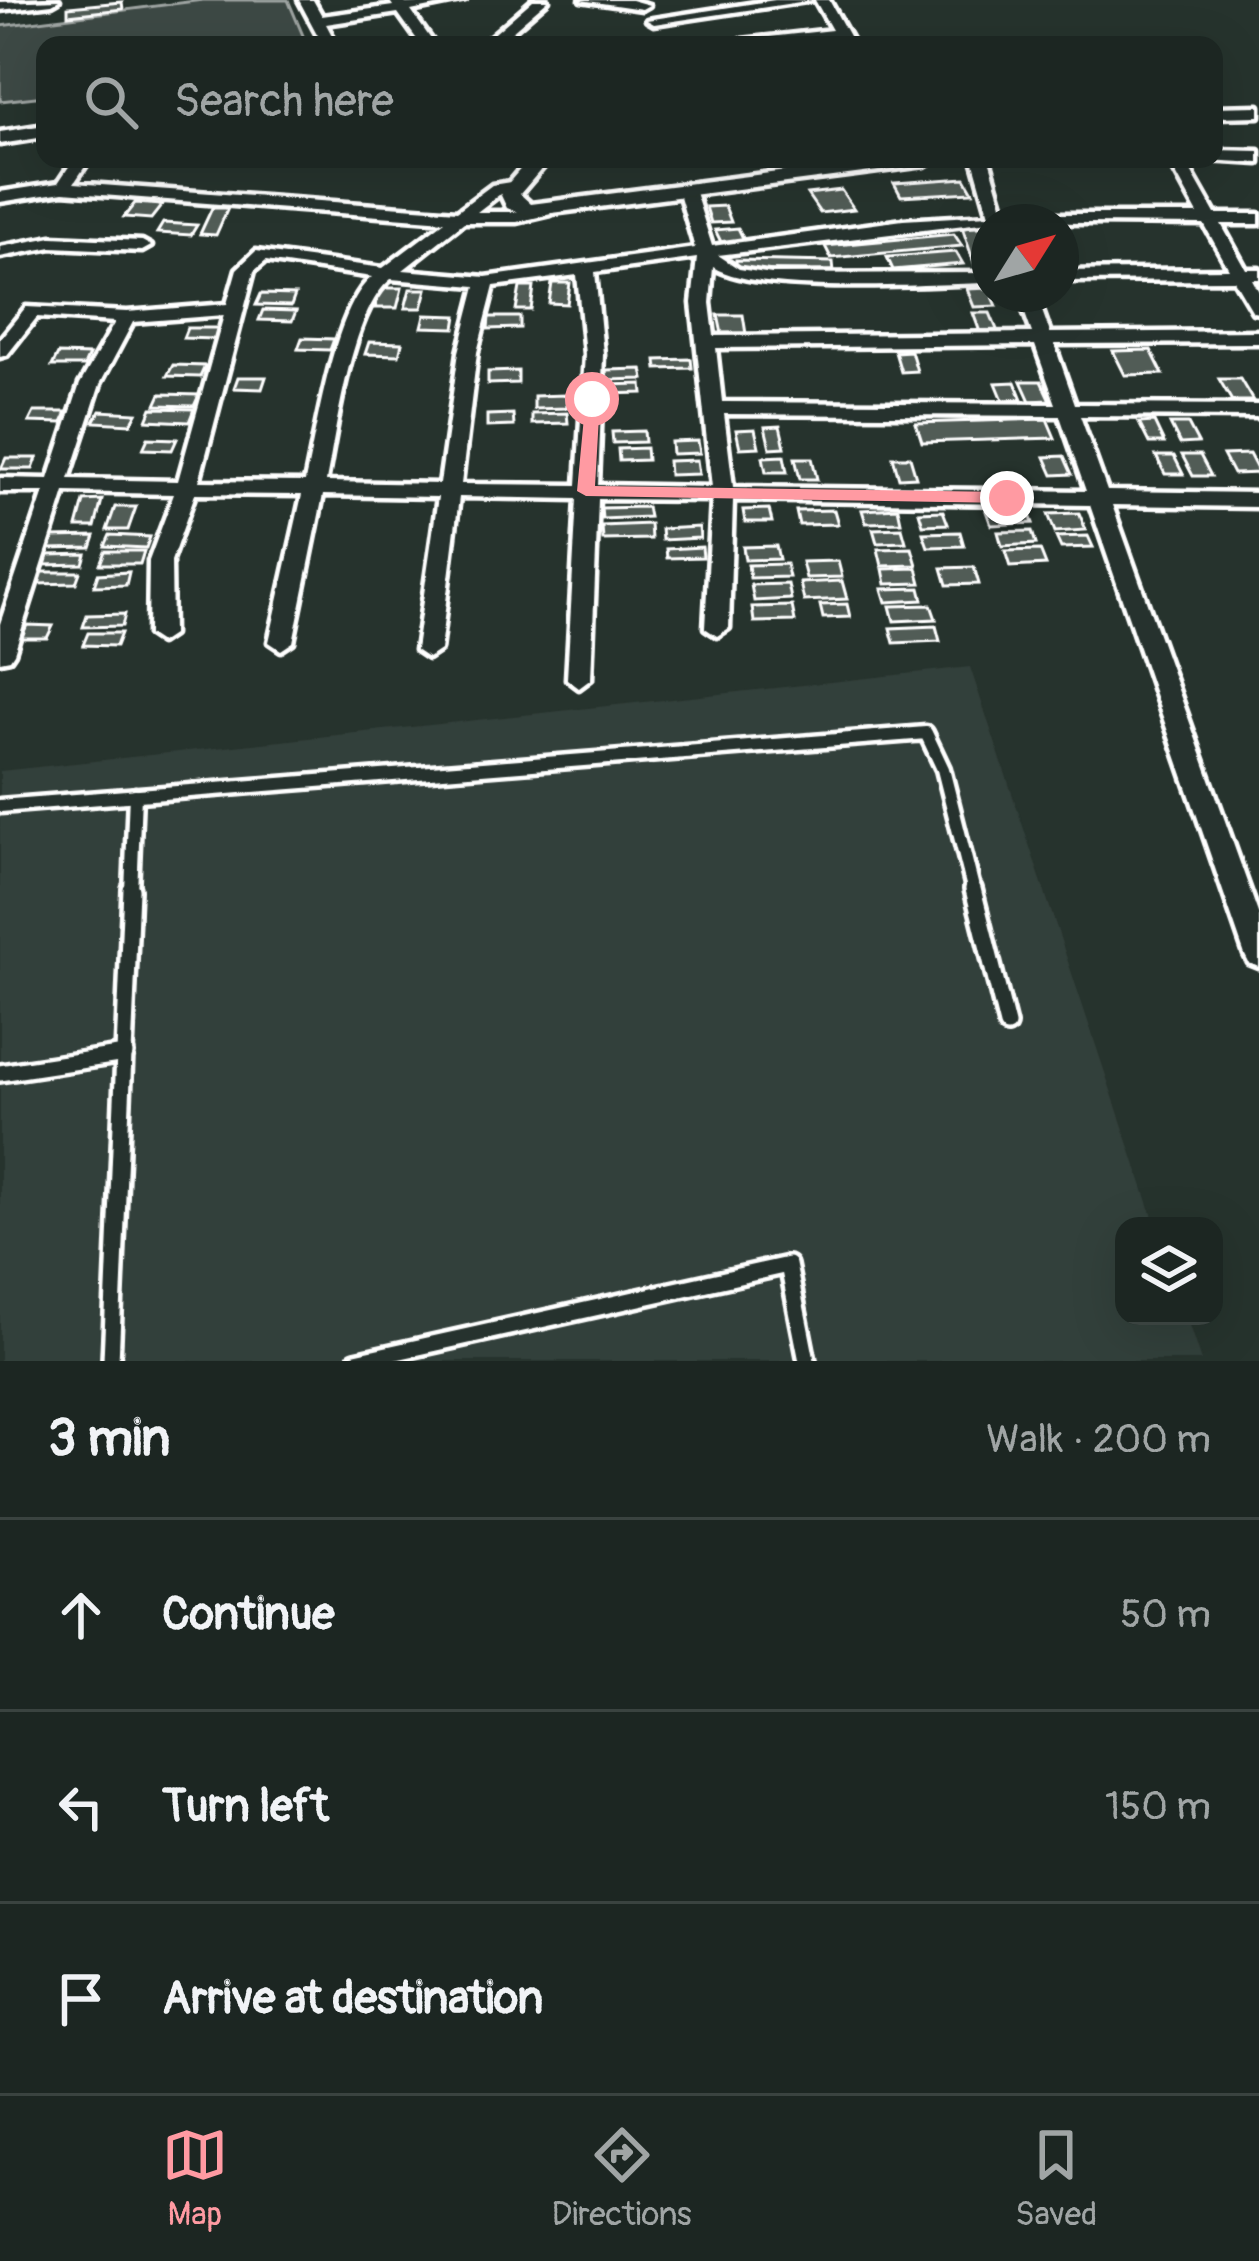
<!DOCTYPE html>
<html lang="en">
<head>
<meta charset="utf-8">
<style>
  :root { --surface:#1c2622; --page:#252e2a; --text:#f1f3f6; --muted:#a0a5a5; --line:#3a4340; --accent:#ff9aa2 }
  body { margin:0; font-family:Pangolin,sans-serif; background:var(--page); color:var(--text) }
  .controls { position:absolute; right:36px; bottom:36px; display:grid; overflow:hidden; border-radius:24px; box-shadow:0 12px 48px #0002 }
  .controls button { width:108px; height:108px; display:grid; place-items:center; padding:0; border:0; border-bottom:3px solid var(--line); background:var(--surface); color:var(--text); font:60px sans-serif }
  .compass { position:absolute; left:971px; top:204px; width:108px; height:108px; border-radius:50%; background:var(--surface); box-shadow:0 12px 48px #0002; rotate:53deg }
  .stop { position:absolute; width:36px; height:36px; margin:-27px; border:9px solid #ff9aa2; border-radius:50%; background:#fff }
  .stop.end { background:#ff9aa2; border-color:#fff; box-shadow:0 3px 12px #0008 }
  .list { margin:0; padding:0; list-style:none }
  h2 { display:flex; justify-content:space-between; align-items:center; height:156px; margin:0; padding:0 48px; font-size:51px }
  h2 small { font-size:39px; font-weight:400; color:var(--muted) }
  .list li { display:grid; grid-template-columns:78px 1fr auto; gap:36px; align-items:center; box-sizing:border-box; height:192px; padding:0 48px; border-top:3px solid var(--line) }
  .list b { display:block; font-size:45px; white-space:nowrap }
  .list em { font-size:39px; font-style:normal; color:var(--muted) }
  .icon { flex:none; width:66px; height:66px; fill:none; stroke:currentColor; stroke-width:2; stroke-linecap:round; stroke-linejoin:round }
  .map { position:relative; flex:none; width:1259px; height:1361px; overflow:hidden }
  .search { position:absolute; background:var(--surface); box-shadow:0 12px 48px #0002; left:36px; right:36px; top:36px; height:132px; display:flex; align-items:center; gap:30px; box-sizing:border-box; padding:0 42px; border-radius:24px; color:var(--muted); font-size:45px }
  .sheet { height:732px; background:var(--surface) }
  nav { display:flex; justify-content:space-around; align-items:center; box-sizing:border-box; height:168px; border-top:3px solid var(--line); background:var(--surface); font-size:33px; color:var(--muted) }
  nav a { display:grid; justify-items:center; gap:6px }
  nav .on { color:var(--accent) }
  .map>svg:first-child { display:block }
  .built { fill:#333f3a }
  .green { fill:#3e4944; stroke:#9ea4a2; stroke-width:3 }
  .building { fill:#515c57; stroke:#fff; stroke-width:3 }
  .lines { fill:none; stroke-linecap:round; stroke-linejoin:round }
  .service-far1-casing { stroke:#fff; stroke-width:21 }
  .service-casing { stroke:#fff; stroke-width:24 }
  .minor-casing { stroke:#fff; stroke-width:9 }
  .tertiary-casing { stroke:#fff; stroke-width:9 }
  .service-far1 { stroke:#26332d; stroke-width:12 }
  .service { stroke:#26332d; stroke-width:15 }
  .minor { fill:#26332d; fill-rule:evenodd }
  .tertiary { fill:#26332d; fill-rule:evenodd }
  .route { fill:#ff9aa2 }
</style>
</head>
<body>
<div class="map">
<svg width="1259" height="1361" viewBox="0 0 1259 1361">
  <rect width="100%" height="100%" fill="#26332d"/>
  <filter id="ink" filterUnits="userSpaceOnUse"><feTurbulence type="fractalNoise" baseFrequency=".00833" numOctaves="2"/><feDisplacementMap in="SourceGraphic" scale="24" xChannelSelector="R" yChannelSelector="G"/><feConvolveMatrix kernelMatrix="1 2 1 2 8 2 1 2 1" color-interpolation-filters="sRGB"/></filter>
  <g filter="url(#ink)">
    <!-- built -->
    <path class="built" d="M970,667L1156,1226H1124V1316H1186L1201,1361H0V771Z"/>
    <!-- green -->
    <path class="green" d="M203,0H288L307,45H45V96L0,101V26Z"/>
    <!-- building -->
    <g class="building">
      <path d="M122,2L123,9L68,15V7Z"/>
      <path d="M965,178L973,192L901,196L894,183Z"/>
      <path d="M841,190L854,209L820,213L807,194Z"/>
      <path d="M135,203L162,205L151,219L124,217Z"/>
      <path d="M725,206L731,222L711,223L706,207Z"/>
      <path d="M212,208H228L216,235L200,234Z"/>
      <path d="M163,223L197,225L191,235L157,233Z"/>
      <path d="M962,227H984L989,266H975Z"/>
      <path d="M738,228L745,242L722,244L715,230Z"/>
      <path d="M954,234L962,246L831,258L825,246Z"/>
      <path d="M956,252L963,264L893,270L887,257Z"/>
      <path d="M736,260L833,262L834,272L736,270Z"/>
      <path d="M552,283H570L567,304L549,303Z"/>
      <path d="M520,287H534L531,310H516Z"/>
      <path d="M381,288H402L397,308H375Z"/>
      <path d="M989,288L997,306L974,307L967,289Z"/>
      <path d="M410,289H427L422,308H405Z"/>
      <path d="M261,294L295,295L291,306L256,305Z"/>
      <path d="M263,310L296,311L292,321L259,320Z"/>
      <path d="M973,313H990L998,332H980Z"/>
      <path d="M425,315L457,316L455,328L422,327Z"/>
      <path d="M718,315H743L746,334H722Z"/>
      <path d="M489,317H520V328L488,329Z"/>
      <path d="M187,328H220L215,339L183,338Z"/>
      <path d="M302,338L334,339L330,350L298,349Z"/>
      <path d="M369,342L402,343L399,355L365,354Z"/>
      <path d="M1151,350L1163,374L1125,375L1113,351Z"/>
      <path d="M911,351L917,371L901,372L895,352Z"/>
      <path d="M58,354L89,355L84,366H52Z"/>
      <path d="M691,359L692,368L657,369L656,360Z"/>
      <path d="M173,365L205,366L200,377L167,376Z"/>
      <path d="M642,369L644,379L607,380L606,370Z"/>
      <path d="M518,371V383L488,384V372Z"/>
      <path d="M238,377H266L262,389L234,388Z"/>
      <path d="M1219,379H1240L1253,401H1232Z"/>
      <path d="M1021,381H1041L1050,400L1030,401Z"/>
      <path d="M1015,382L1022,399L1003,400L996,383Z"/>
      <path d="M642,384L643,393L606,394V385Z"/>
      <path d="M161,394L199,395L194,406L156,405Z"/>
      <path d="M566,395L567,408L534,409V396Z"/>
      <path d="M152,408L194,409L189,422L147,420Z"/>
      <path d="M100,411L137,413L131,424L94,422Z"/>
      <path d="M34,412H67L62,423L29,422Z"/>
      <path d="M567,413L568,423L532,424V414Z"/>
      <path d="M513,414L514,426L487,427V415Z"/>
      <path d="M1047,419L1055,438L922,442L916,423Z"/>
      <path d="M1154,422L1164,443H1149L1139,423Z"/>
      <path d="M1170,424H1188L1198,443L1180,444Z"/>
      <path d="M780,426L785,447L770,448L765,427Z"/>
      <path d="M755,429L759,447L740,448L736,430Z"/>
      <path d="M644,431L645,442L613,443L612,432Z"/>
      <path d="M148,438L177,439L172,450L143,449Z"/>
      <path d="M698,441L700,453L672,454L671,442Z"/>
      <path d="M646,448L647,460L619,461L618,449Z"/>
      <path d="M1249,454L1259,473L1233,474L1223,455Z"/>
      <path d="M1182,455H1200L1211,476H1193Z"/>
      <path d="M784,456L787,472H766L763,457Z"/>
      <path d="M1064,456L1072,474L1053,475L1045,457Z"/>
      <path d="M1156,456H1174L1183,474H1165Z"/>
      <path d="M893,457H910L916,477L899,478Z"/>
      <path d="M6,458H37L33,469H1Z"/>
      <path d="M795,458H812L817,479H800Z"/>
      <path d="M697,460L699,474L669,475L668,461Z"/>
      <path d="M102,500L95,527H77L84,501Z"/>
      <path d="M115,507H136L128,530H107Z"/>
      <path d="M647,507L649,517L602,519L601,508Z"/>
      <path d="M898,508L901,522L866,523L862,510Z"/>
      <path d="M769,509L772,522H745L743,510Z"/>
      <path d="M834,510L838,524L799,525L796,511Z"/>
      <path d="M1028,510L1033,523L991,525L986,511Z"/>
      <path d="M943,511L948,524L923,525L919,512Z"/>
      <path d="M1079,513L1086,530L1055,532L1048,514Z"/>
      <path d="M650,524L651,539L603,540L602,526Z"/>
      <path d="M699,527L700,538L662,540L661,529Z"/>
      <path d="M902,528L906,542L877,543L873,529Z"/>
      <path d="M1032,531L1036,544L1002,546L998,532Z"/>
      <path d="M960,532L964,546L928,547L923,533Z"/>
      <path d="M110,535L150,537L146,548L105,546Z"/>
      <path d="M95,536L91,548L49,549L53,537Z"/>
      <path d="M1088,536L1093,547L1061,548L1056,537Z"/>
      <path d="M776,546L779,559L745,560L743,547Z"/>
      <path d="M702,547L703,557L667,558L666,549Z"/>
      <path d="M912,548L917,565L882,566L878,549Z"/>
      <path d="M1040,550L1046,565L1010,567L1005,551Z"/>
      <path d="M105,551H144L140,564H100Z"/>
      <path d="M86,554L83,564L44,565L48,555Z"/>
      <path d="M838,561L842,577L806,578L802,562Z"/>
      <path d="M786,564L789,577L750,578L748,565Z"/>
      <path d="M974,567L979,584L947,585L942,568Z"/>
      <path d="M917,568L921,583L886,584L883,569Z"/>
      <path d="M42,572H80L76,583L37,584Z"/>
      <path d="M129,572L126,585L94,586L98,574Z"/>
      <path d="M842,581L847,599L804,601L800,583Z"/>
      <path d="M788,584L791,599L754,601L751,585Z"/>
      <path d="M920,588L923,600L886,602L882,589Z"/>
      <path d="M847,604L850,617L823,618L820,605Z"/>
      <path d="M931,605L936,619L894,621L890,606Z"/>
      <path d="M792,606L795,621L754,622L752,607Z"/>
      <path d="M125,614L122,626L83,627L87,615Z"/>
      <path d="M27,625L53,626L47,638H21Z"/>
      <path d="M936,626L940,641L894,643L890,628Z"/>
      <path d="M88,633H121L116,646L83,645Z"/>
    </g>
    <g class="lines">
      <defs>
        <g id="service-far1">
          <path d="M0,806L926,733L943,769L974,892"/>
          <path d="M131,892L135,795"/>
        </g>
        <g id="service">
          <path d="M973,889L1007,1025"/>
          <path d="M0,1073L125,1054"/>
          <path d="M111,1361L131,889"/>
          <path d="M356,1361L788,1265L807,1361"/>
        </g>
        <g id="minor">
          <path d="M59,0L52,4L0,10V2Z"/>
          <path d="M299,0H313L322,16L393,6L389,0H403L406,4L465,0L411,11L435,45H421L398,13L326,24L337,45H323Z"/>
          <path d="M533,0H548L496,45H481Z"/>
          <path d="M581,0H631L649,5L642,9Z"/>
          <path d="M775,0H813L654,24L647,20Z"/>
          <path d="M815,0H829L854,45H840L836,38L726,45L733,41L832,30Z"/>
          <path d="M1259,106V116L1214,117V107Z"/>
          <path d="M74,159H90L74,183L457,211L492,185L523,180V186L504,191L477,212H517L545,205L553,210L551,214L517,222H464L403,270L486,277L695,248L678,189L686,184L694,189L712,246L903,220L989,215L973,159H989L1005,214H1198L1168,159H1184L1215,214H1259V224H1221L1246,269H1259V279H1252L1259,292V313L1253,312L1234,280L1061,281V271L1229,269L1204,224L989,222L718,255L739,269L772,274L989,273V283C928,284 758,296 713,267L710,303L714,336L1032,333L1018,294H1036L1050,333L1259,331V343L1054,344L1075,404L1259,405V417L1080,416L1107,491L1259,493V507L1112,505L1259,916V967L1249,963L1245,955L1090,505L733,500L729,628L717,636L705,628L712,500L598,499L591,679L579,688L567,679L577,499L459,497L440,650L428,658L416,650L438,497L323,495L293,642L281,650L269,642L302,495L195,494L171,561L172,635L160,643L148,635L149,561L174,494L65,492L14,653L10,659L0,661V624L44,492H0V478L49,479L80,384L115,322L37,317L7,355L0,357V339L26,307L127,312L227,304L237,269L256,251L383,268L445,221L63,192L0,202V192L58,183ZM697,258L692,303L712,487L598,485L603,354L595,272ZM266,261L372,277C334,307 316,434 305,482L199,481L254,271ZM577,275L585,354L577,485L461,484L477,352L494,286ZM391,279L476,286L459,352L440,484L326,482C336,432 351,310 391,279ZM224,315L178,481L69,479L100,384L133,322ZM1035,345L1056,404L722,402L716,348ZM724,414L1060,416L1086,491L733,487Z"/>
          <path d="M52,237L142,241L151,246L142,251L52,247L0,257V247Z"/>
        </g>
        <g id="tertiary">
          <path d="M45,125V137L0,144V132Z"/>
          <path d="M1214,150L1259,151V163L1207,160L1214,159Z"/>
          <path d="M529,159H550L520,194L531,204L879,159H935L925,165L529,216L507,208L500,193Z"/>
        </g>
      </defs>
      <!-- service-far1 casing -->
      <use href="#service-far1" class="service-far1-casing"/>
      <!-- service casing -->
      <use href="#service" class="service-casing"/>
      <!-- minor casing -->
      <use href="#minor" class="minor-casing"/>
      <!-- tertiary casing -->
      <use href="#tertiary" class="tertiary-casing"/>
      <!-- service-far1 -->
      <use href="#service-far1" class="service-far1"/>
      <!-- service -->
      <use href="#service" class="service"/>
      <!-- minor -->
      <use href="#minor" class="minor"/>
      <!-- tertiary -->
      <use href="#tertiary" class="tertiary"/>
    </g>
  </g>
  <!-- route -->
  <path class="route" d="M586,396L600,399L595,486L1007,492L1016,498L1007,503L586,496L577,491Z"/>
</svg>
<div class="controls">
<button><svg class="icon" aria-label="layers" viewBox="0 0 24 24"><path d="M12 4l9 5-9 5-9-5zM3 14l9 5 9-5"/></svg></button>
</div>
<svg class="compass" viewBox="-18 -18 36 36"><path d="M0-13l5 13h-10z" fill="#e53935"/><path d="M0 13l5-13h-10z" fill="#a0a5a5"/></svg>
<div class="stop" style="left:592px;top:399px"></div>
<div class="stop end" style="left:1007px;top:498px"></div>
<div class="search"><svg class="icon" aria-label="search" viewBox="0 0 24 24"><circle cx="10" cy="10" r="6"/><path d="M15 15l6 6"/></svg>Search here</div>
</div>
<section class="sheet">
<h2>3 min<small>Walk · 200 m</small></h2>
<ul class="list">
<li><svg class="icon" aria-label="ahead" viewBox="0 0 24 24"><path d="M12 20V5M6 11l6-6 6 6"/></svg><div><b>Continue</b></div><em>50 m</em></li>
<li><svg class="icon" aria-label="left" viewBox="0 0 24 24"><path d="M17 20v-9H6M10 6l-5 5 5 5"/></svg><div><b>Turn left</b></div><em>150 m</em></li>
<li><svg class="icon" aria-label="arrive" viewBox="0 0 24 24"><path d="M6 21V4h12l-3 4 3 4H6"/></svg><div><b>Arrive at destination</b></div></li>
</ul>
</section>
<nav>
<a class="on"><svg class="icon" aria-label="map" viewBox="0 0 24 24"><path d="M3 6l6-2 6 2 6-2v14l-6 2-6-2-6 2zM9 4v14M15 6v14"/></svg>Map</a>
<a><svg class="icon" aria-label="directions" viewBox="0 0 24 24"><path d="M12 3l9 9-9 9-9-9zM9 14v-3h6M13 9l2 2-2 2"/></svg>Directions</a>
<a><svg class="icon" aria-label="saved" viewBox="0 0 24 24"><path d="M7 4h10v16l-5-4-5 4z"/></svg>Saved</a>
</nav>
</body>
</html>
